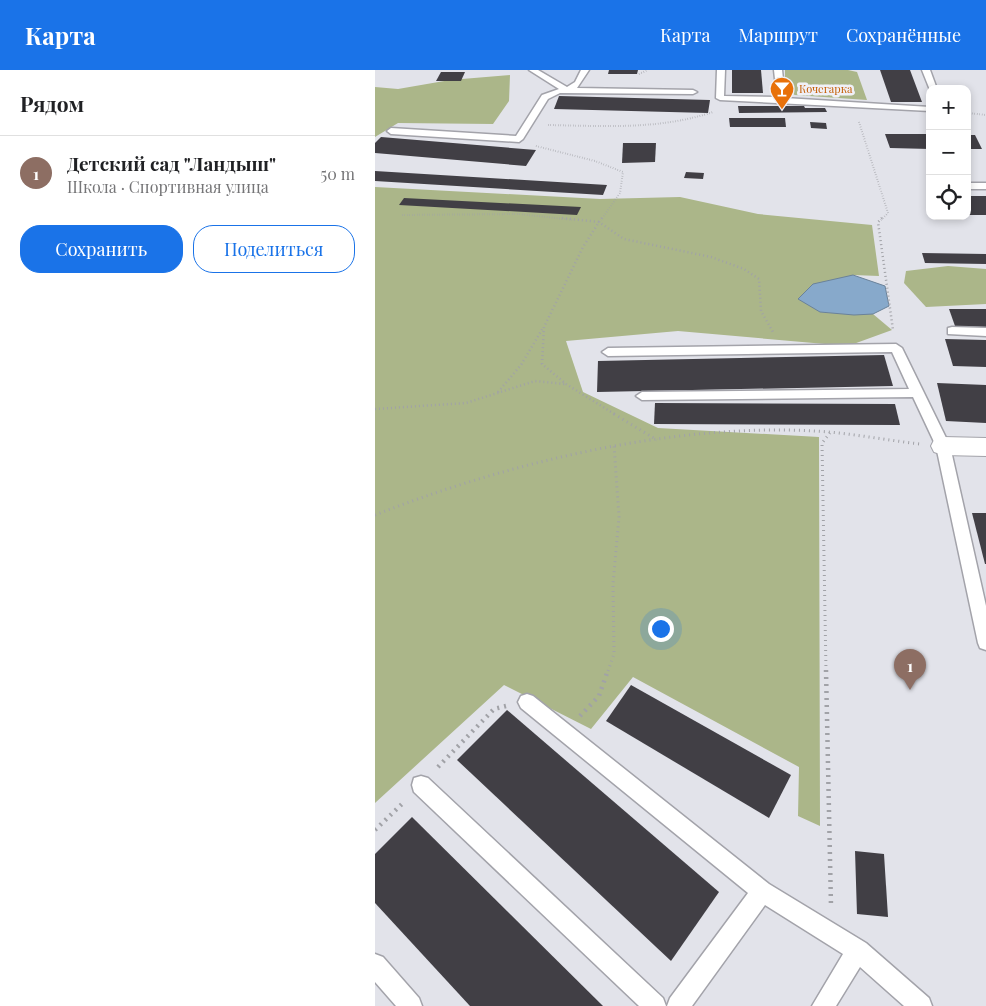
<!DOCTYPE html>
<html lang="ru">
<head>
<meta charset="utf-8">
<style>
  :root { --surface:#fff; --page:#f6f6f6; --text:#202124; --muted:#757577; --line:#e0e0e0; --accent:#1a73e8 }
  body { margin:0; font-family:"Playfair Display",serif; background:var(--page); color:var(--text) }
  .controls { position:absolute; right:15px; top:15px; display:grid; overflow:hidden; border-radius:10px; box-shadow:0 2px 8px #0003 }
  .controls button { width:45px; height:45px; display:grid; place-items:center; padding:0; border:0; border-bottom:1px solid var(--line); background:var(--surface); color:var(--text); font:25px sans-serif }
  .you { position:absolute; left:285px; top:558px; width:18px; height:18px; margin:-12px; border:4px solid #fff; border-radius:50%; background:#1a73e8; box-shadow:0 0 0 8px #1a73e833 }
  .badge { display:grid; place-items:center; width:32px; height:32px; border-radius:50%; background:var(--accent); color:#fff; font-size:16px; font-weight:700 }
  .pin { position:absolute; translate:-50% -41px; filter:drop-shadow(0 1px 2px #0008) }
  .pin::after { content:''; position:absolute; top:26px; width:18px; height:15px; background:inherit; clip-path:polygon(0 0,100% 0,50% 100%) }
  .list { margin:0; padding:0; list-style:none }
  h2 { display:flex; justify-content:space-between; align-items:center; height:65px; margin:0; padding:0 20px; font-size:21px }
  h2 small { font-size:16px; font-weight:400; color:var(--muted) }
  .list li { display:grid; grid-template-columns:32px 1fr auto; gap:15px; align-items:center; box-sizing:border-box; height:75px; padding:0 20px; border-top:1px solid var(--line) }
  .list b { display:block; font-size:19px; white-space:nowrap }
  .list p { margin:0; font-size:16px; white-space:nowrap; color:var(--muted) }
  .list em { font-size:16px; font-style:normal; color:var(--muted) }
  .actions { display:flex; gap:10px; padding:15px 20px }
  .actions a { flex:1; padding:11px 0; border:1px solid var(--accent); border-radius:20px; text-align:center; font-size:18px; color:var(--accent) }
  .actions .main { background:var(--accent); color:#fff }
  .icon { flex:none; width:28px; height:28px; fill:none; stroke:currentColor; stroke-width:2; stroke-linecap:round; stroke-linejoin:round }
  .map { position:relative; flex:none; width:611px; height:936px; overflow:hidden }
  header { display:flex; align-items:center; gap:30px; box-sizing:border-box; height:70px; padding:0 25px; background:var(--accent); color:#fff }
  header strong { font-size:24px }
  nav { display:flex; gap:28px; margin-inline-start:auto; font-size:18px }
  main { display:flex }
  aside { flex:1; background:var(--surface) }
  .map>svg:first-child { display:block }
  .forest { fill:#abb689 }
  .water { fill:#87a9cb; stroke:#6a829a }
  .building { fill:#413f45 }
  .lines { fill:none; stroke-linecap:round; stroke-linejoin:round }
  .service-casing { stroke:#a3a3aa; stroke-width:3 }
  .minor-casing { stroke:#a3a3aa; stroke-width:2 }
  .path-far3 { stroke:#a1a2a7; stroke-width:2; stroke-dasharray:0.5 2; stroke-linecap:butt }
  .path-far2 { stroke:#a1a2a7; stroke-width:2.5; stroke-dasharray:1 3; stroke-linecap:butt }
  .path-far1 { stroke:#a1a2a7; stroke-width:3; stroke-dasharray:1 4; stroke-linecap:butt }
  .path { stroke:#a1a2a7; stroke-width:4.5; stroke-dasharray:2 5; stroke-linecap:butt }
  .service { fill:#fff; fill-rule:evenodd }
  .minor { fill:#fff; fill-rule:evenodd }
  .labels { text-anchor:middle; stroke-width:5; stroke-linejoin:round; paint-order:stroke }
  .far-food-label { font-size:11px; fill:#c56008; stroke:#f0f0f7; text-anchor:start }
</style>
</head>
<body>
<header>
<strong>Карта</strong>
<nav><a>Карта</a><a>Маршрут</a><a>Сохранённые</a></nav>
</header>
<main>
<aside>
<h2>Рядом<small></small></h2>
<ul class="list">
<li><span class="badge" style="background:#8d6e63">1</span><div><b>Детский сад &quot;Ландыш&quot;</b><p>Школа · Спортивная улица</p></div><em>50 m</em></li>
</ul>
<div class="actions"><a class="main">Сохранить</a><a>Поделиться</a></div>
</aside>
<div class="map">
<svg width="611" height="936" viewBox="0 0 611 936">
  <rect width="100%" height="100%" fill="#e2e3ea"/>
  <!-- forest -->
  <g class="forest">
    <path d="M410,0H473L482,2L492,30L420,25L410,20Z"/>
    <path d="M135,5L134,31L118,54L23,53L0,67V17L23,19L75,10Z"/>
    <path d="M0,117L225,129L305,127L383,144L497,155L504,206L478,205L445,242L498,244L517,260L473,276L303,261L191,271L208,322L283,358L444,367L445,756L423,746L424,697L258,607L216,659L129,615L0,733Z"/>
    <path d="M573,196L611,199V234L551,237L529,213L531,201Z"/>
  </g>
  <!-- water -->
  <path class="water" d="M478,205L510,216L514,236L498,244L479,245L445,242L423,229L438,214Z"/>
  <!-- building -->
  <g class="building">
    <path d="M234,0H263L262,4H233Z"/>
    <path d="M357,0H386L388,23H357Z"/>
    <path d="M505,0H535L547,32H516Z"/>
    <path d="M66,2H90L86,11H61Z"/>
    <path d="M184,26L335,30L333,43L179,39Z"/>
    <path d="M363,36H429L430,38H450L452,42L364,43Z"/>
    <path d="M354,48H410L411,57H355Z"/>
    <path d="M435,52L451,53L452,59L436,58Z"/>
    <path d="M510,64H555V79L515,78Z"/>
    <path d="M592,65H600L607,79H592Z"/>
    <path d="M6,67L161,80L151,96L0,83V73Z"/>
    <path d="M248,73H281L280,92L247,93Z"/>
    <path d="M0,101L232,115L228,125L0,111Z"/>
    <path d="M311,102L329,103L328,109L309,108Z"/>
    <path d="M592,126H611V145H594Z"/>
    <path d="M29,128L206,137L202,145L24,135Z"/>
    <path d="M547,183L611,184V194L550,193Z"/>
    <path d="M574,239H611V257L580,256Z"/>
    <path d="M570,269L611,270V297L578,296Z"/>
    <path d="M509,285L518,316L222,322L223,291Z"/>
    <path d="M562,313L611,315V353L571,351Z"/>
    <path d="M280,333L520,334L525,355L279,354Z"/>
    <path d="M597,443H611V494H610Z"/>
    <path d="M256,615L416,705L394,748L231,651Z"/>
    <path d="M132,640L344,822L296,891L82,690Z"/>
    <path d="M37,747L228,936H95L0,833V784Z"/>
    <path d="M480,781L509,784L513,847L482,844Z"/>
  </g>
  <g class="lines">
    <defs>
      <g id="service">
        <path d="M154,0H163L192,17L200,12L206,0H214L202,18L318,20L322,22L318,24L185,23L173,29L148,69L144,72L16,64L12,61L16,58L141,66L167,25L184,19Z"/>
        <path d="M342,0H350L349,26L402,27L399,0H407L410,28L555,37V41L345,30L341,28Z"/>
        <path d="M547,0H555L562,19L555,20Z"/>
        <rect x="592" y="113" width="19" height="6"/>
        <path d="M577,257L611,258V266L573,264V258Z"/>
        <path d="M521,274L527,278L575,376L611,536V580L605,578L603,573L561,376L538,327L267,330L261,326L267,322L534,319L517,282L233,286L227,282L233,278Z"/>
        <path d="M152,624L158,626L394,814L491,873L554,928L557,936H529L485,897L461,936H437L468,884L390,835L317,936H292L295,928L373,823L146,638L143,632L146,626Z"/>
        <path d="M46,706L53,708L288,928L291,936H264L39,722L37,715L39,708Z"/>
        <path d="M0,884L8,887L44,928L47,936H21L0,912Z"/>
      </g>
      <path id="minor" d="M568,367L611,368V386L568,385L559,382L556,376L559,370Z"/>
    </defs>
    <!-- service casing -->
    <use href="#service" class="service-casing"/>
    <!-- minor casing -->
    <use href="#minor" class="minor-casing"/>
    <!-- path-far3 -->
    <g class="path-far3">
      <path d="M264,4L273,0"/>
      <path d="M592,43L611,45"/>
      <path d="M484,52L513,143L506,150"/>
      <path d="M173,55C229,56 284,60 338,42"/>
      <path d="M161,76L220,91L248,102L245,123L226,150"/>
      <path d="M27,145L144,144L199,150"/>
    </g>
    <!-- path-far2 -->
    <g class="path-far2">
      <path d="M187,148L224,152L208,177L169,257L167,294L191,314L241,345"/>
      <path d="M227,148L224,152L249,169L336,187L369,199L384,209L386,241L398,262"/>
      <path d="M507,148L503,152L518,260"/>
      <path d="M123,322L146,295L168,258"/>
      <path d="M0,339L91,333L160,311L190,314"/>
    </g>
    <!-- path-far1 -->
    <g class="path-far1">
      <path d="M239,344L282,370"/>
      <path d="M0,445C132,393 297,353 440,361C475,363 510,370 545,374"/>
      <path d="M233,601L239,584L238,514L244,447L239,375"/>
      <path d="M451,601L447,373L455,363"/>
    </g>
    <!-- path -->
    <g class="path">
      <path d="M451,600L456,836"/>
      <path d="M205,646L224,626L233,600"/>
      <path d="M63,697L119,639L131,636"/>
      <path d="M0,760L29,732"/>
    </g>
    <!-- service -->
    <use href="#service" class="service"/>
    <!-- minor -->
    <use href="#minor" class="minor"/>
  </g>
  <!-- icons -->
  <defs>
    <symbol id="bar-pin" viewBox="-11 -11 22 30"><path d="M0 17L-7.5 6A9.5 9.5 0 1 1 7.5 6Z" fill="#e8710a" stroke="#f0f0f7"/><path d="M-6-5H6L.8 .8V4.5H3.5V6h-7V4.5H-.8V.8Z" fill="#fff"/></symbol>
  </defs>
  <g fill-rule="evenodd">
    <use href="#bar-pin" x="393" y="5" width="28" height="38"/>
  </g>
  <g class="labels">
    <!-- far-food labels -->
    <g class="far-food-label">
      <text x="424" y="23">Кочегарка</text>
    </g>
  </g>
</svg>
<div class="controls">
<button>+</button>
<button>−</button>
<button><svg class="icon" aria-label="locate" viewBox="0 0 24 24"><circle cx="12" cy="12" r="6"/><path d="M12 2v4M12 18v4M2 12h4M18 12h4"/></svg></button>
</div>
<div class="you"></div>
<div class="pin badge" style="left:535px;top:620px;background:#8d6e63">1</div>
</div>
</main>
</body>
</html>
